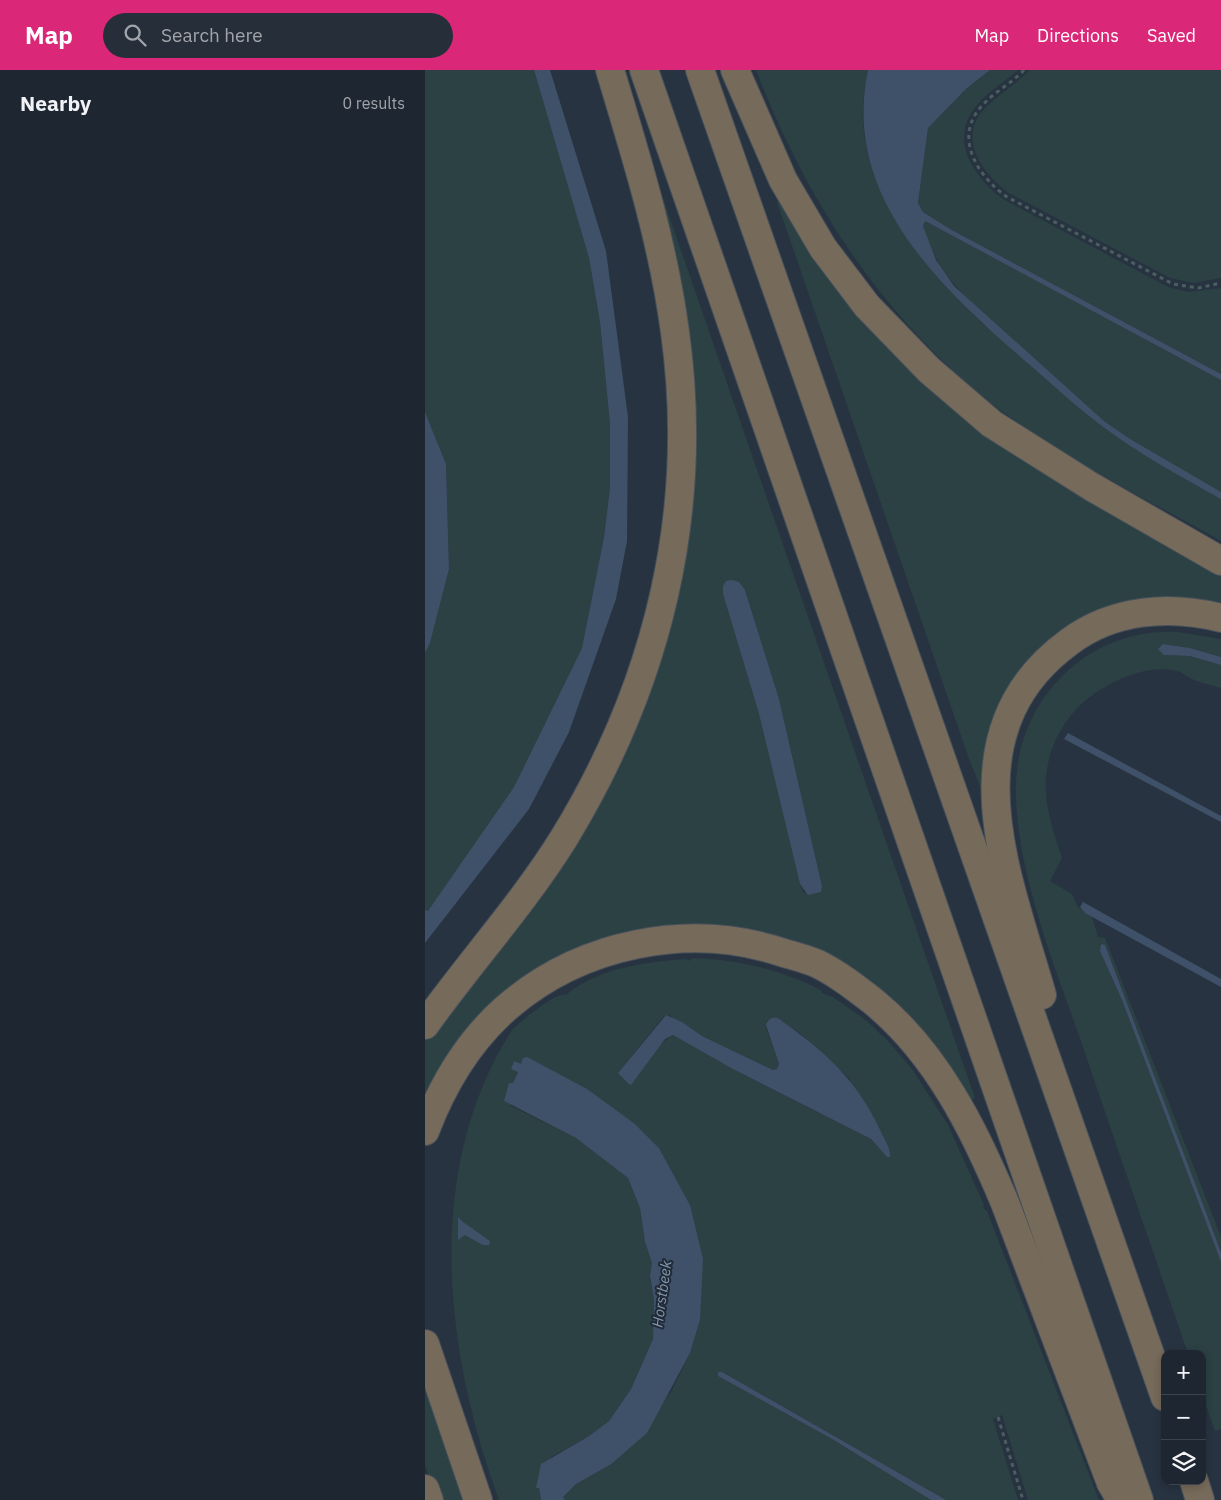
<!DOCTYPE html>
<html lang="en">
<head>
<meta charset="utf-8">
<style>
  :root { --surface:#1e2631; --page:#262e39; --text:#f1f3f6; --muted:#a1a5ab; --line:#3c434d; --accent:#db2777 }
  body { margin:0; font-family:"IBM Plex Sans",sans-serif; background:var(--page); color:var(--text) }
  .controls { position:absolute; right:15px; bottom:15px; display:grid; overflow:hidden; border-radius:10px; box-shadow:0 2px 8px #0003 }
  .controls button { width:45px; height:45px; display:grid; place-items:center; padding:0; border:0; border-bottom:1px solid var(--line); background:var(--surface); color:var(--text); font:25px sans-serif }
  .list { margin:0; padding:0; list-style:none }
  h2 { display:flex; justify-content:space-between; align-items:center; height:65px; margin:0; padding:0 20px; font-size:21px }
  h2 small { font-size:16px; font-weight:400; color:var(--muted) }
  .icon { flex:none; width:28px; height:28px; fill:none; stroke:currentColor; stroke-width:2; stroke-linecap:round; stroke-linejoin:round }
  .map { position:relative; flex:none; width:796px; height:1430px; overflow:hidden }
  header { display:flex; align-items:center; gap:30px; box-sizing:border-box; height:70px; padding:0 25px; background:var(--accent); color:#fff }
  header strong { font-size:24px }
  nav { display:flex; gap:28px; margin-inline-start:auto; font-size:18px }
  .search { width:350px; height:45px; background:var(--page); display:flex; align-items:center; gap:12px; box-sizing:border-box; padding:0 18px; border-radius:28px; color:var(--muted); font-size:19px }
  main { display:flex }
  aside { flex:1; background:var(--surface) }
  .map>svg:first-child { display:block }
  .green { fill:#2b4143; fill-rule:evenodd }
  .water { fill:#3f5168 }
  .lines { fill:none; stroke-linecap:round; stroke-linejoin:round }
  .highway-casing { stroke:#47505b; stroke-width:30 }
  .path { stroke:#4a5e60; stroke-width:3; stroke-dasharray:4 4; stroke-linecap:butt }
  .highway { stroke:#766a5a; stroke-width:28 }
  .labels { text-anchor:middle; stroke-width:4; stroke-linejoin:round; paint-order:stroke }
  .water-label { font-size:15px; font-style:italic; fill:#8397b0; stroke:#212a36 }
</style>
</head>
<body>
<header>
<strong>Map</strong>
<div class="search"><svg class="icon" aria-label="search" viewBox="0 0 24 24"><circle cx="10" cy="10" r="6"/><path d="M15 15l6 6"/></svg>Search here</div>
<nav><a>Map</a><a>Directions</a><a>Saved</a></nav>
</header>
<main>
<aside>
<h2>Nearby<small>0 results</small></h2>
<ul class="list">
</ul>
</aside>
<div class="map">
<svg width="796" height="1430" viewBox="0 0 796 1430">
  <rect width="100%" height="100%" fill="#283341"/>
  <!-- green -->
  <g class="green">
    <path d="M0,0H109L164,188L175,252L185,354V417L179,467L157,578L89,717L3,842L0,840V583L5,573L24,499L21,394L0,342Z"/>
    <path d="M331,0H443C440,16 437,32 438,49C441,129 504,201 558,254L564,249C530,217 512,201 498,156L500,151L796,310V471C716,426 622,380 551,321C449,235 379,124 331,0Z"/>
    <path d="M565,0H593C579,13 560,23 549,39C524,72 551,109 578,129L743,217L764,222L796,218V304L525,159L498,142L493,133L503,58L542,18Z"/>
    <path d="M605,0H796V208L769,213L745,208L584,123C558,104 531,68 560,38C574,24 591,14 605,0Z"/>
    <path d="M225,91L550,1028L543,1031L524,1002L341,868L141,890L0,1039V970L117,815L256,480ZM320,520L354,629L397,816L379,823L375,814L334,644L298,524Z"/>
    <path d="M355,130L432,244L460,276L497,312L796,503V535L642,558L607,588L558,718L556,719L543,686L352,132Z"/>
    <path d="M753,562L796,569V587L765,578L738,574L739,585L765,586L796,595V618C787,615 775,613 767,609C759,605 757,601 747,600C725,597 701,605 682,616C639,639 615,684 622,733C625,752 631,770 637,788L625,811L647,824L653,837L667,847L673,867L680,868L796,1167V1182L680,875L675,881L697,930L796,1192V1359L790,1361L777,1324V1284H763C728,1181 692,1078 657,974C630,897 588,794 591,712C595,625 666,557 753,562Z"/>
    <path d="M268,888C314,890 355,899 396,920L397,923L408,927L442,951L465,973L487,999L523,1055L559,1135L558,1138L562,1141L674,1430H603L577,1345L568,1349L593,1430H521L297,1302L293,1306L407,1369L506,1430H140L138,1427L151,1414L185,1395L246,1322L265,1283L275,1250V1224L265,1135L234,1078L210,1054L89,991L86,999L93,1001L88,1013L86,1036L151,1068L203,1108L215,1138L220,1172L227,1193L225,1205L229,1231L228,1269L206,1319L184,1351L164,1366L126,1387L112,1418H114L116,1430H74C17,1274 0,1096 87,960C96,951 131,921 141,925C172,898 221,892 261,889L263,891ZM243,945L277,966L348,1000L352,999L354,994L341,957L342,951L353,948L377,965L424,1008L462,1087L446,1069L306,998L248,965L193,1003L239,946Z"/>
    <path d="M0,1295L42,1430H13L0,1395Z"/>
  </g>
  <!-- water -->
  <g class="water">
    <path d="M109,0H125L181,181L203,347L202,471L191,529L144,662L104,739L0,873V840L3,841L89,717L157,578L179,467L185,417V354L175,252L164,188Z"/>
    <path d="M443,0H565L542,18L503,58L493,133L498,142L525,159L796,304V310L500,151L498,156L511,190L529,216L680,352L705,369L796,422V429C755,406 714,384 677,356C650,336 625,312 599,290C514,216 416,125 443,0Z"/>
    <path d="M0,342L21,394L24,499L5,573L0,583Z"/>
    <path d="M307,510L314,512L320,520L354,629L397,816L396,822L383,825L375,814L334,644L298,524V516L301,511Z"/>
    <path d="M738,574L765,578L796,587V595L765,586L739,585L733,579Z"/>
    <path d="M643,663L796,746V752L639,669Z"/>
    <path d="M658,832L796,909V917L660,843L655,837Z"/>
    <path d="M676,874L680,875L796,1182V1192L697,930L675,881Z"/>
    <path d="M241,945L257,952L277,966L348,1000L352,999L354,994L341,955C342,950 348,946 353,948C399,981 432,1009 456,1062C459,1069 466,1079 465,1087H462L446,1069L306,998L248,965L240,969L206,1015L204,1014L193,1003Z"/>
    <path d="M102,987L162,1019L210,1054L234,1078L265,1135L278,1189L275,1250L265,1283L222,1363L185,1395L151,1414L138,1427L140,1430H116L114,1418H111L116,1394L164,1366L184,1351L206,1319L228,1269L229,1231L225,1205L227,1193L220,1172L215,1138L203,1108L151,1068L79,1031L84,1013H88L93,1002L86,999L89,991L96,994L98,988Z"/>
    <path d="M33,1147L38,1152L65,1171L64,1175H58L40,1165L33,1170Z"/>
    <path d="M297,1302L521,1430H506L407,1369L293,1306V1302Z"/>
  </g>
  <g class="lines">
    <defs>
      <g id="highway">
        <path d="M219,0L714,1430"/>
        <path d="M275,0L740,1327"/>
        <path d="M310,0L358,110L398,178L442,236L504,300L567,354L667,417L796,491"/>
        <path d="M617,925C583,806 520,663 644,572C688,539 744,535 796,548"/>
        <path d="M0,955C45,892 98,834 139,768C233,614 275,442 250,262C238,172 211,86 185,0"/>
        <path d="M0,1061C17,1016 43,972 80,939C155,873 264,851 359,883C370,886 382,889 393,894C413,904 431,918 449,932C512,984 549,1059 580,1133L686,1413L696,1430"/>
        <path d="M0,1274L53,1430"/>
        <path d="M769,1411L775,1430"/>
        <path d="M0,1419L4,1430"/>
      </g>
    </defs>
    <!-- highway casing -->
    <use href="#highway" class="highway-casing"/>
    <!-- path -->
    <g class="path">
      <path d="M599,0C586,14 567,23 555,38C528,70 555,108 582,127L748,214L773,218L796,213"/>
      <path d="M573,1347L598,1430"/>
    </g>
    <!-- highway -->
    <use href="#highway" class="highway"/>
  </g>
  <g class="labels">
    <!-- water labels -->
    <g class="water-label">
      <text transform="translate(237 1224) rotate(-82)" y="5">Horstbeek</text>
    </g>
  </g>
</svg>
<div class="controls">
<button>+</button>
<button>−</button>
<button><svg class="icon" aria-label="layers" viewBox="0 0 24 24"><path d="M12 4l9 5-9 5-9-5zM3 14l9 5 9-5"/></svg></button>
</div>
</div>
</main>
</body>
</html>
